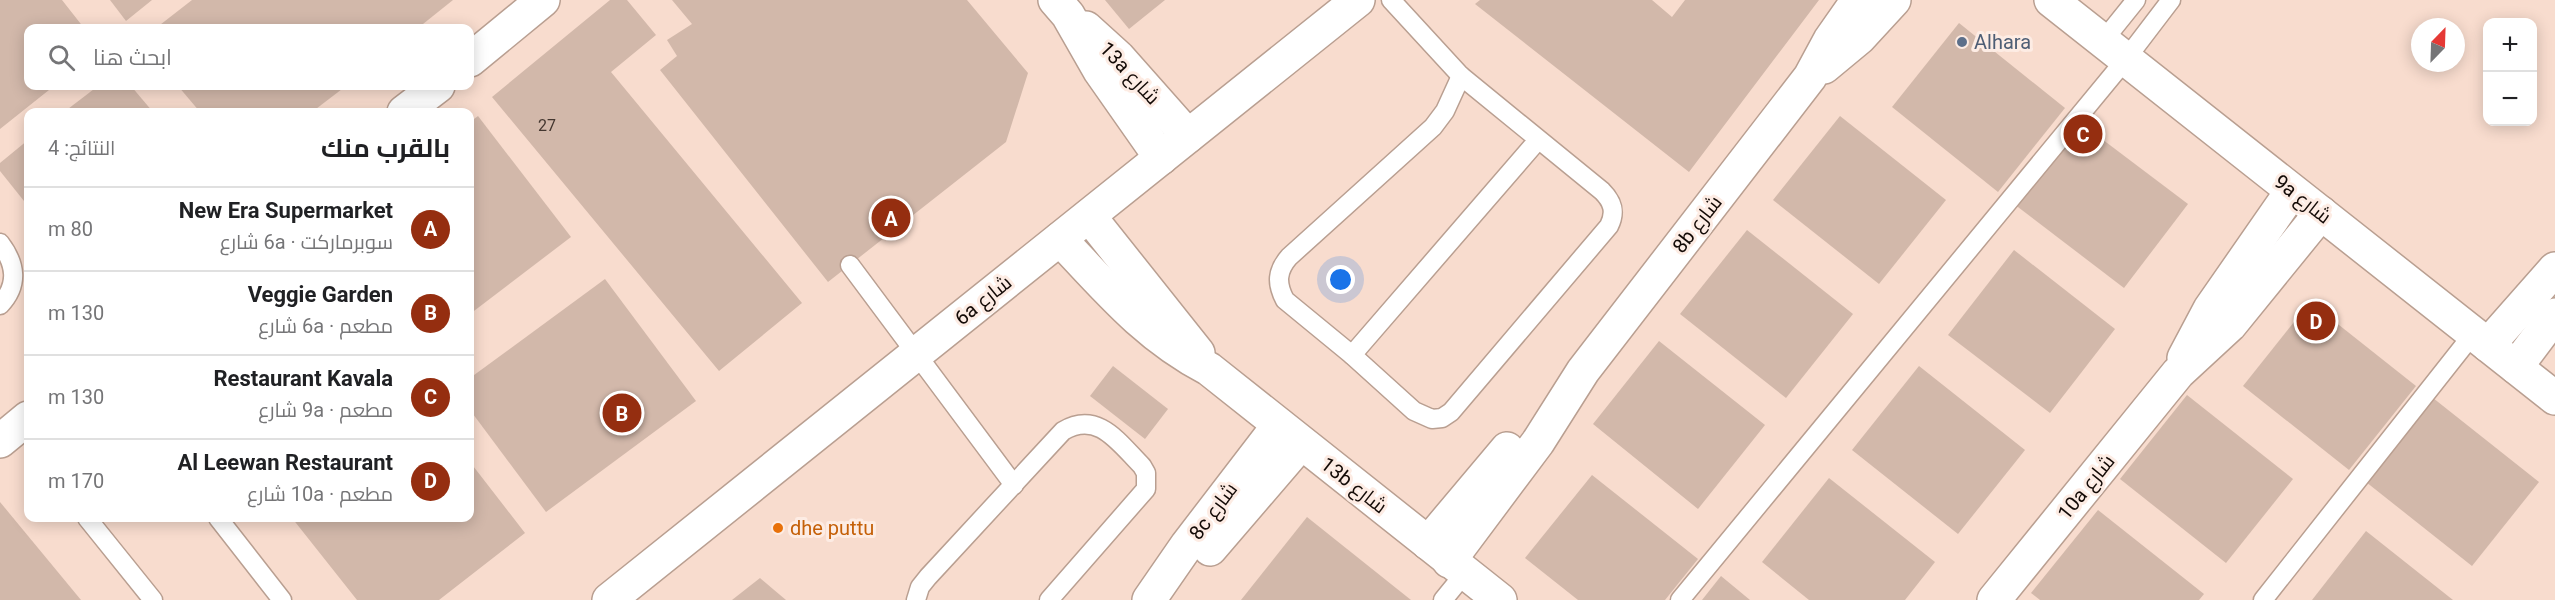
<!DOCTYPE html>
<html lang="ar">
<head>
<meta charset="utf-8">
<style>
  :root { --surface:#fff; --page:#f2f2f2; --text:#202124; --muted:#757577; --line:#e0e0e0; --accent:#952e10 }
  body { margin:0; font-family:Roboto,Cairo,sans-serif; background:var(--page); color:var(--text); direction:rtl }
  .controls { position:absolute; right:18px; top:18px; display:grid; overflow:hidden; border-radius:12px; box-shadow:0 3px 15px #0003 }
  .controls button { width:54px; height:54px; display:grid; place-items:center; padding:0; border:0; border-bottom:2px solid var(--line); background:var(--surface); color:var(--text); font:30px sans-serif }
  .compass { position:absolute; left:2411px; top:18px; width:54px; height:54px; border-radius:50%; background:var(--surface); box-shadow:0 3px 15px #0003; rotate:23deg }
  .you { position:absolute; left:1341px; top:280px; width:21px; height:21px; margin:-15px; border:4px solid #fff; border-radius:50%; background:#1a73e8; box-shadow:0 0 0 9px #1a73e833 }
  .badge { display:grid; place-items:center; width:39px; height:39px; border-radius:50%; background:var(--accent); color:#fff; font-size:20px; font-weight:700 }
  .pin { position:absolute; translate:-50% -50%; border:3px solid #fff; box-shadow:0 2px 6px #0006 }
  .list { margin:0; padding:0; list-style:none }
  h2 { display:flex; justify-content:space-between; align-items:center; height:78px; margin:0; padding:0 24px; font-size:26px }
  h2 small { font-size:20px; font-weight:400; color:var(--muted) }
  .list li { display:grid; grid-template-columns:39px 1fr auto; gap:18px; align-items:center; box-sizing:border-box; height:84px; padding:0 24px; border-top:2px solid var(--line) }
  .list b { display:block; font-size:22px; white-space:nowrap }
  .list p { margin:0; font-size:20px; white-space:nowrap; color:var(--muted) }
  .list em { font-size:20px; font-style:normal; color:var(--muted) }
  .icon { flex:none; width:33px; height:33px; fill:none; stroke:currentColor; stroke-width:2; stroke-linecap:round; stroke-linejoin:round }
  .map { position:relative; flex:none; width:2555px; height:600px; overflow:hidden; direction:ltr }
  .search { position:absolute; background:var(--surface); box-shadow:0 3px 15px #0003; left:24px; top:24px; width:450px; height:66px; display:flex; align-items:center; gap:15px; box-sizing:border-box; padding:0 21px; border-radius:12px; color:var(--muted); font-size:22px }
  .panel { position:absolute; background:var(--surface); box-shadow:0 3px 15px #0003; left:24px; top:108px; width:450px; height:414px; border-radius:12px; direction:rtl }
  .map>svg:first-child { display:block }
  .building { fill:#d2b8aa }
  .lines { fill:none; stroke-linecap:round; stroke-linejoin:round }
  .service-casing { stroke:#b99f91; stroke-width:21 }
  .minor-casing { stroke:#b99f91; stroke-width:36 }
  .service { stroke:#fff; stroke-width:18 }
  .minor { stroke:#fff; stroke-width:33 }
  .service-dot { fill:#5c6f8a; stroke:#fdece4; stroke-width:2 }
  .food-dot { fill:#e8710a; stroke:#fdece4; stroke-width:2 }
  .labels { text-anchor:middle; stroke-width:6; stroke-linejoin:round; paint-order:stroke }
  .number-label { font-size:16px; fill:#43362f }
  .service-label { font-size:20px; fill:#4e5e75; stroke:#fdece4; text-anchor:start }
  .street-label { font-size:20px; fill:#130a06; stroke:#fdece4 }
  .food-label { font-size:20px; fill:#c56008; stroke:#fdece4; text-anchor:start }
</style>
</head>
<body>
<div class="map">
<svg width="2555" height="600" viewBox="0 0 2555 600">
  <rect width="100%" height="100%" fill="#f8dcce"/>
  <!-- building -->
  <g class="building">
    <path d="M0,0H62L84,28H28V86H54L0,129Z"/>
    <path d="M110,0H152L126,21Z"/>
    <path d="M192,0H453L418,28H156Z"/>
    <path d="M610,0H627L656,35L611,72L802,303L719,371L492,97Z"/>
    <path d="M672,0H967L1028,73L1006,142L828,282L660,70L677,56L667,40L692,24Z"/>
    <path d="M1105,0H1165L1129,29Z"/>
    <path d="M1480,0H1652L1672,17L1685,0H1819L1689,172L1475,4Z"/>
    <path d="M1959,23L2065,108L1998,192L1892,107Z"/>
    <path d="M98,86H131L153,112H64Z"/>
    <path d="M178,86H346L312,112H200Z"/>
    <path d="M478,116L571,237L470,314V122Z"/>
    <path d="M1840,116L1946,200L1879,284L1773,200Z"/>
    <path d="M2078,121L2188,204L2124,288L2014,204Z"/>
    <path d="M28,140V206L0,171V163Z"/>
    <path d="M1747,230L1853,314L1786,398L1680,314Z"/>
    <path d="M2014,250L2115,329L2050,413L1948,335Z"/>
    <path d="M605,279L696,401L546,512L470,410V378Z"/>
    <path d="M2310,302L2416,386L2349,470L2243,386Z"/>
    <path d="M1659,341L1765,425L1698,509L1593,424Z"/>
    <path d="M1113,366L1168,409L1145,439L1090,396Z"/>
    <path d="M1919,366L2025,450L1958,534L1852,450Z"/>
    <path d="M2187,395L2293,479L2226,563L2120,479Z"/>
    <path d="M2433,398L2539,482L2472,566L2366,482Z"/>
    <path d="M470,462L525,533L439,600H357L292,518H470Z"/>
    <path d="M1592,475L1698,559L1665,600H1578L1525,558Z"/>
    <path d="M1829,478L1935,562L1905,600H1809L1762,562Z"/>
    <path d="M0,502L81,600H0Z"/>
    <path d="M2098,510L2204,594L2199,600H2040L2031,593Z"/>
    <path d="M1307,517L1411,600H1241Z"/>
    <path d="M2366,531L2453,600H2312Z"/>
    <path d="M1721,576L1750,600H1702Z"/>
    <path d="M760,578L786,600H732Z"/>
  </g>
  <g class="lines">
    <defs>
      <g id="service">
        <path d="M1391,0L1461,76"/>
        <path d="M2103,41L2136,0"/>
        <path d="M1461,76L1602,191C1613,202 1616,212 1609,226L1451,412L1442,418L1432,419L1414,411L1352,355L1285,300C1276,283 1277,271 1289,257L1433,127L1445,111Z"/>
        <path d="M0,243C16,264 19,285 0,305"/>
        <path d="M850,265L1014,485"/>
        <path d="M1352,355L1538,140"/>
        <path d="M87,518L153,600"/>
        <path d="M218,518L282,600"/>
        <path d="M916,600L920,587L928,577L1063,431C1098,410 1119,443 1142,466L1146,473V489L1049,600"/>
        <path d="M1443,600L1465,573"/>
        <path d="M1680,600L2126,59L2171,0"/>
        <path d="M2263,600L2473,334"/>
      </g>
      <g id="minor">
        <path d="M1055,0L1068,15L1100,71L1161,158"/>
        <path d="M2051,0L2555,398"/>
        <path d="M1086,28L1118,57L1188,136"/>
        <path d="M470,60L543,0"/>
        <path d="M1824,67L1859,38L1894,0"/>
        <path d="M404,112L438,86"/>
        <path d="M1089,216L1198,353"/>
        <path d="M1060,239C1108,290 1146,336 1209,369L1500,600"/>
        <path d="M2488,345L2555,269"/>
        <path d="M2184,358L2210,309L2292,191"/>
        <path d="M2516,367L2555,315"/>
        <path d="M0,441L28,418"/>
        <path d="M1428,543L1507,449"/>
        <path d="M1210,549L1301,443"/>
        <path d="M1449,561L1538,442L1583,371L1810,77L1830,40L1858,0"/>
        <path d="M609,600L1358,0"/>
        <path d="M1149,600L1187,545L1279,425"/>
        <path d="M1994,600L2178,373L2230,325L2321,213"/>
      </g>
    </defs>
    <!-- service casing -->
    <use href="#service" class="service-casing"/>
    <!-- minor casing -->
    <use href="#minor" class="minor-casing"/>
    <!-- service -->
    <use href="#service" class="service"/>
    <!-- minor -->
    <use href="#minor" class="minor"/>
  </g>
  <!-- markers -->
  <circle class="service-dot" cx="1962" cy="42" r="6"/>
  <circle class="food-dot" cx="778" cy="528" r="6"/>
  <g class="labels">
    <!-- number labels -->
    <g class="number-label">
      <text x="547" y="131">27</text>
    </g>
    <!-- service labels -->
    <g class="service-label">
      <text x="1974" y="49">Alhara</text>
    </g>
    <!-- street labels -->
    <g class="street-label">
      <text transform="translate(1130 73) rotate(47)" y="7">13a شارع</text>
      <text transform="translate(2303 199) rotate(38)" y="7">9a شارع</text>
      <text transform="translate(1697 224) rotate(-52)" y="7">8b شارع</text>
      <text transform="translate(983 300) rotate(-39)" y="7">6a شارع</text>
      <text transform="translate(1354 485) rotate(38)" y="7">13b شارع</text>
      <text transform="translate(2086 487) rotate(-51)" y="7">10a شارع</text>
      <text transform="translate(1213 511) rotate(-53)" y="7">8c شارع</text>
    </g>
    <!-- food labels -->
    <g class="food-label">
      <text x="790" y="535">dhe puttu</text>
    </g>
  </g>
</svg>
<div class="controls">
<button>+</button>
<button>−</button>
</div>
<svg class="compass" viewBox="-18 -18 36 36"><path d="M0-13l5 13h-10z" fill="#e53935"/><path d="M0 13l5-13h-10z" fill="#757577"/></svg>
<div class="you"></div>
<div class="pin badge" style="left:891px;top:218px">A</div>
<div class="pin badge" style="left:622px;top:413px">B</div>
<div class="pin badge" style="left:2083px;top:134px">C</div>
<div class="pin badge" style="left:2316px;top:321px">D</div>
<div class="search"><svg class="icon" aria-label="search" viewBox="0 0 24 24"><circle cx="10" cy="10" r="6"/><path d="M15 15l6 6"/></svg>ابحث هنا</div>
<section class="panel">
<h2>بالقرب منك<small>النتائج: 4</small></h2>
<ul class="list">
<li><span class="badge">A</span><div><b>New Era Supermarket</b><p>سوبرماركت · 6a شارع</p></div><em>80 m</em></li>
<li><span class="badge">B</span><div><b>Veggie Garden</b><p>مطعم · 6a شارع</p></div><em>130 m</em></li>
<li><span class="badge">C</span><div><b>Restaurant Kavala</b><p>مطعم · 9a شارع</p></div><em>130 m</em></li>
<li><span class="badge">D</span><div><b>Al Leewan Restaurant</b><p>مطعم · 10a شارع</p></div><em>170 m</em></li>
</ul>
</section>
</div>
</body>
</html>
